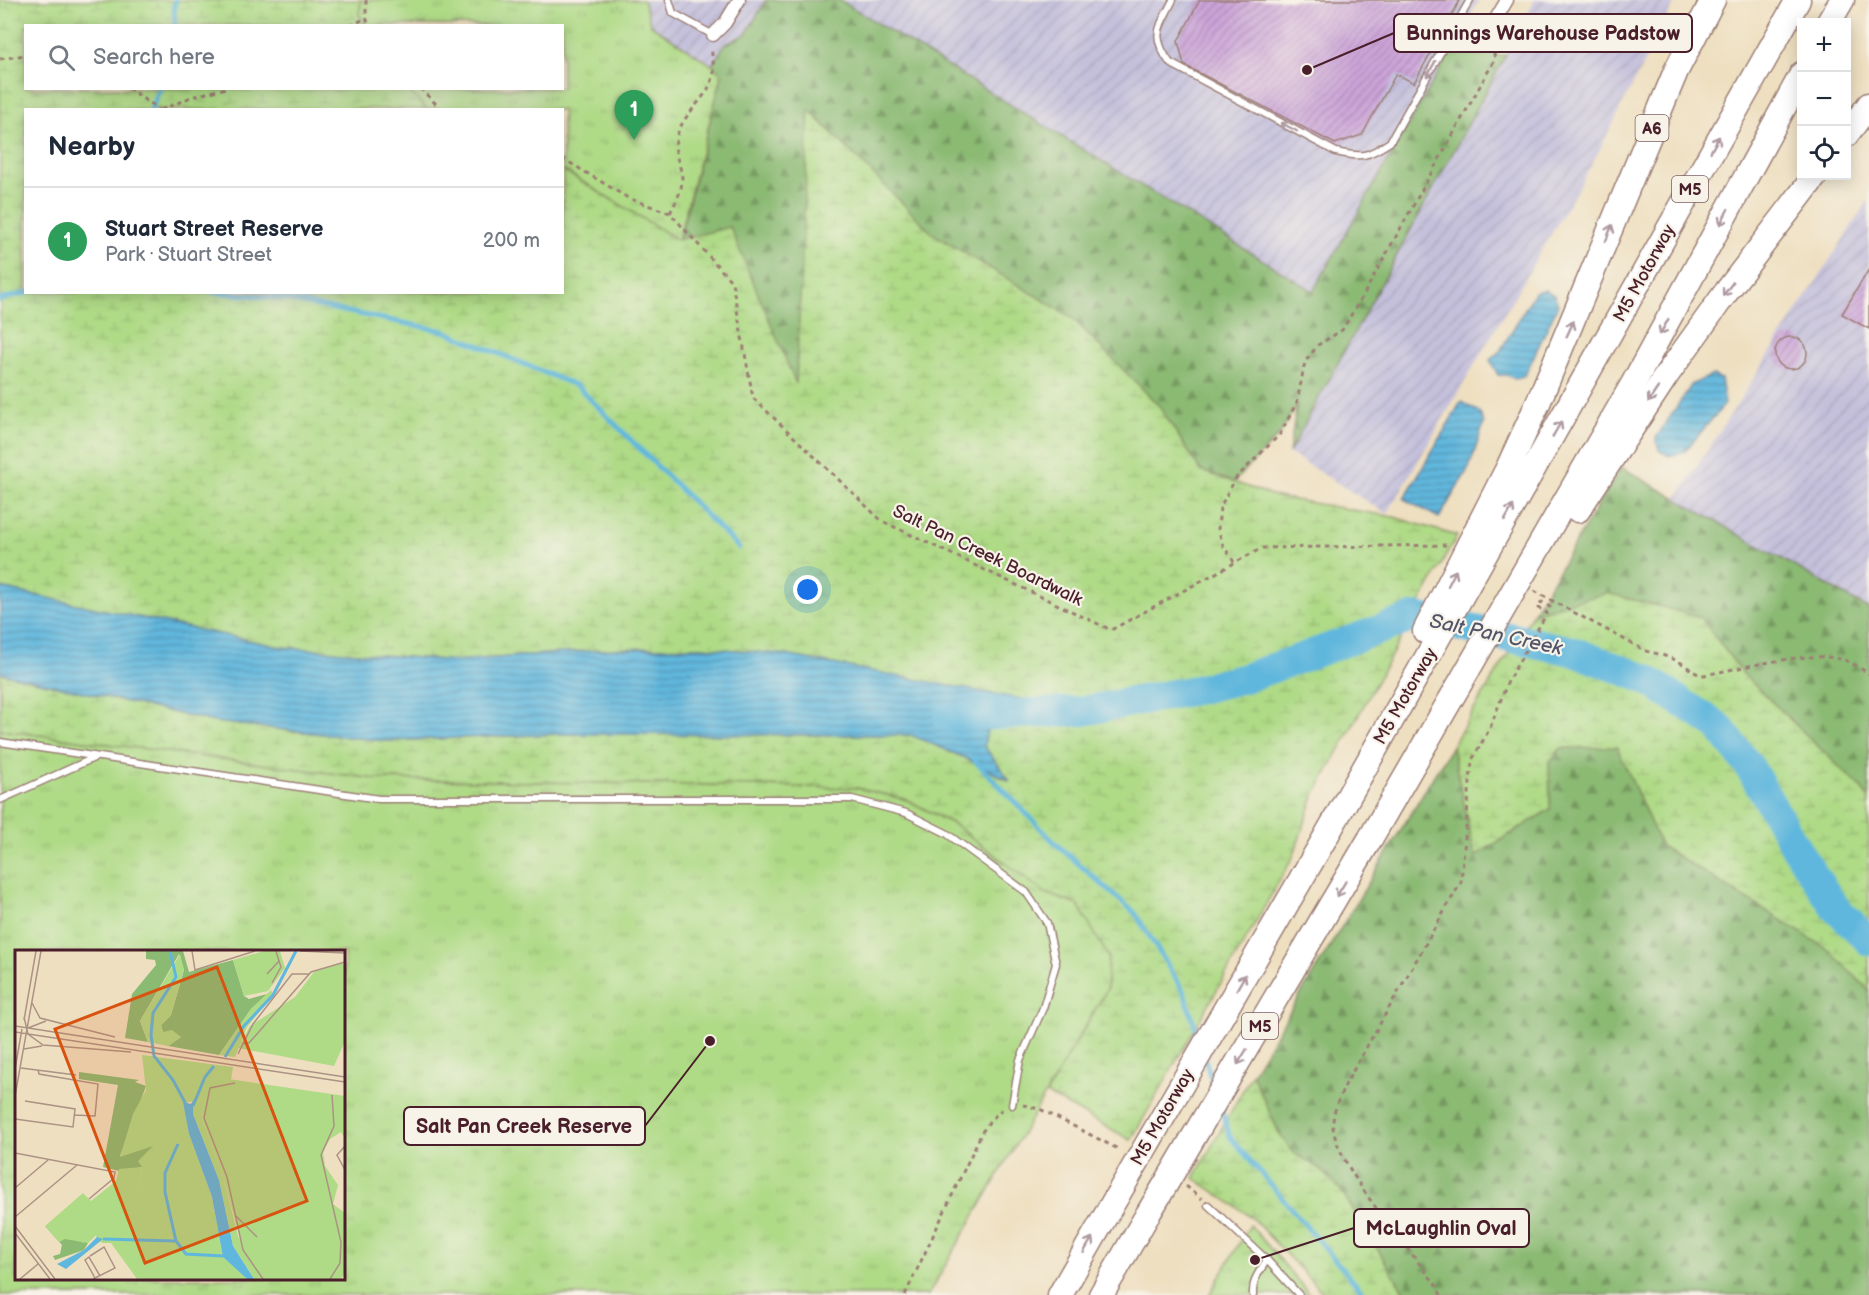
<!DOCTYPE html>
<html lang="en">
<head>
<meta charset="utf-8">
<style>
  :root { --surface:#fff; --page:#f6f6f7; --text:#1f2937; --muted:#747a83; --line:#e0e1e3; --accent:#0b8043 }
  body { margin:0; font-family:"Balsamiq Sans",sans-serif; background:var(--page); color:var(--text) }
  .controls { position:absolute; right:18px; top:18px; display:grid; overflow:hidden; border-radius:0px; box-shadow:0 3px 15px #0003 }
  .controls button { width:54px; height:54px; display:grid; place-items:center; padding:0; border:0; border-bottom:2px solid var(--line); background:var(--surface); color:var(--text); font:30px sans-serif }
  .you { position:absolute; left:808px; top:590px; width:21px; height:21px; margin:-15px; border:4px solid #fff; border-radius:50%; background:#1a73e8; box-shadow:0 0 0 9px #1a73e833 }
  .badge { display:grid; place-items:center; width:39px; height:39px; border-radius:50%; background:var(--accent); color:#fff; font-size:20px; font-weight:700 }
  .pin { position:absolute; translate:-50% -50px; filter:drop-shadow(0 2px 3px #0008) }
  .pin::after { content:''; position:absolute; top:32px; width:21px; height:18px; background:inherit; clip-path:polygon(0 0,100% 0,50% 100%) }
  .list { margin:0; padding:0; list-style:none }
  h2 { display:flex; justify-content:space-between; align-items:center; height:78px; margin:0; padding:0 24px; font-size:26px }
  h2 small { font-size:20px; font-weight:400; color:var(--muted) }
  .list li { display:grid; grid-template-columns:39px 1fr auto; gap:18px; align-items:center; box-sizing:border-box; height:108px; padding:0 24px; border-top:2px solid var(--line) }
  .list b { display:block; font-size:22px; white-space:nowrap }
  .list p { margin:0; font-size:20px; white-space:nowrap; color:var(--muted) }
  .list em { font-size:20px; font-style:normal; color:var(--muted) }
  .icon { flex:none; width:33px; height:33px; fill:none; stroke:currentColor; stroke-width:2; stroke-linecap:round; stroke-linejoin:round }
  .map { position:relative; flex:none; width:1869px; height:1295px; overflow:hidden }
  .search { position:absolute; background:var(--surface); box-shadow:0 3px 15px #0003; left:24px; top:24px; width:540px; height:66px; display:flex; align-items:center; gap:15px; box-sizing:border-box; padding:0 21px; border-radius:0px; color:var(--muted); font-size:22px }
  .panel { position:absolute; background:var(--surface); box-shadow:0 3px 15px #0003; left:24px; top:108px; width:540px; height:186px; border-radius:0px }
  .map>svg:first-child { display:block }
  .industrial { fill:url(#industrial-furrows) }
  .forest { fill:url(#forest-firs); stroke:#6a6c4f; stroke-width:1.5 }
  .wetland { fill:url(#wetland-marsh); stroke:#7c7c58; stroke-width:1.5 }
  .park { fill:url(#park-tufts); stroke:#7c7c58; stroke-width:1.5; fill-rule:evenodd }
  .water { fill:url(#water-rules); stroke:#556b84; stroke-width:1.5 }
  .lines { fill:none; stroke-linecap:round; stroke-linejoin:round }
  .stream { stroke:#60b7dd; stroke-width:5 }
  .river { stroke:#60b7dd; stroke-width:30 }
  .building { fill:url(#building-hatch) }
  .service-casing { stroke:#9c7f76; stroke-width:9 }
  .minor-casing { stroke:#9c7f76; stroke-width:15 }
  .motorway-casing { stroke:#9c7f76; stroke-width:27 }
  .path { stroke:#9c7f76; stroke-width:3; stroke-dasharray:4.5 4.5; stroke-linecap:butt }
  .service { stroke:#fff; stroke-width:6 }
  .minor { stroke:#fff; stroke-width:12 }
  .motorway { stroke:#fff; stroke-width:24 }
  .motorway-bridge-casing { stroke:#9c7f76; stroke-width:27; stroke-linecap:butt }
  .motorway-bridge { stroke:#fff; stroke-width:24 }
  .oneway { stroke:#ae9aa0 }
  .labels { text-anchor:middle; stroke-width:4.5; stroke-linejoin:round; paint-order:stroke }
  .shield { fill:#f7f3e8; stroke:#7e5f64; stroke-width:1.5 }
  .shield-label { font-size:16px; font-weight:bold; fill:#4a1f2b }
  .street-label { font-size:18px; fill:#4a1f2b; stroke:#f7f3e8 }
  .water-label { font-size:20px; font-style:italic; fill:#525469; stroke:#f7f3e8 }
  .inset-river { fill:none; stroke:#60b7dd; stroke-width:3 }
  .inset-road { fill:none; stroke:#ac9284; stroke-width:1.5 }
  .view { fill:#d8530f; fill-opacity:0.15; stroke:#d8530f; stroke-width:3 }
  .inset-edge { fill:none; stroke:#4a1f2b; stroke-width:3 }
  .leader { fill:none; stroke:#4a1f2b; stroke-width:2 }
  .callout-dot { fill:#4a1f2b; stroke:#f7f3e8; stroke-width:2 }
  .callout { fill:#f7f3e8; stroke:#4a1f2b; stroke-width:2 }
  .callout-label { font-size:20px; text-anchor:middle; font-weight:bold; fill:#4a1f2b }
</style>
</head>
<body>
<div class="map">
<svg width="1869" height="1295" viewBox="0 0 1869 1295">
  <defs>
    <pattern id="industrial-furrows" width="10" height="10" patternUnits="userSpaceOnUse" patternTransform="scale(1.5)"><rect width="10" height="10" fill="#c4c0db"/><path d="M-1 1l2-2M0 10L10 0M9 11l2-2" fill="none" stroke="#aaa5bc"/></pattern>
    <pattern id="forest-firs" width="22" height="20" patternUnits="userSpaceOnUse" patternTransform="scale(1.5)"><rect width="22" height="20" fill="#8bba73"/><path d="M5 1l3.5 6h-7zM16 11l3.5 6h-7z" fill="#74975f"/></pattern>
    <pattern id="wetland-marsh" width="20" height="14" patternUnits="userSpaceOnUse" patternTransform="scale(1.5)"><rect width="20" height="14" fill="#afda86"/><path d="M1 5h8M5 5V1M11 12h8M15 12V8" fill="none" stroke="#98bb74"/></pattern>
    <pattern id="park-tufts" width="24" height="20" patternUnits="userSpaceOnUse" patternTransform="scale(1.5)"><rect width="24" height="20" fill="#afda86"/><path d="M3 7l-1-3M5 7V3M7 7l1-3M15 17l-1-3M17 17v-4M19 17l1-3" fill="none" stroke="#98bb74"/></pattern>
    <pattern id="water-rules" width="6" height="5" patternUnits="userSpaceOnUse" patternTransform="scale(1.5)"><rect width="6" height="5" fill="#60b7dd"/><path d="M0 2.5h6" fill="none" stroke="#5194b3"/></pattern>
    <pattern id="building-hatch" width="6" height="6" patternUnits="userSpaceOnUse" patternTransform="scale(1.5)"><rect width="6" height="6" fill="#cca4d9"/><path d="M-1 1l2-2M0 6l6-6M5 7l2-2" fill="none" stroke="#a885b0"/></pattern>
  </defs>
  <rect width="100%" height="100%" fill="#f7f3e8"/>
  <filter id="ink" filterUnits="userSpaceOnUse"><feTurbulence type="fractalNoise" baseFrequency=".0167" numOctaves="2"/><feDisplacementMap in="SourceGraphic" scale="12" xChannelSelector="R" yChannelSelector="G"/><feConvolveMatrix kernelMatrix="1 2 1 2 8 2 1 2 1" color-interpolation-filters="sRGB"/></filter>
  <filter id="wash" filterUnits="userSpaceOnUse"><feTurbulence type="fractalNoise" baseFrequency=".008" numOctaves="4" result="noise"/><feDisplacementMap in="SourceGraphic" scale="24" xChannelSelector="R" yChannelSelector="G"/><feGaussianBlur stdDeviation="1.35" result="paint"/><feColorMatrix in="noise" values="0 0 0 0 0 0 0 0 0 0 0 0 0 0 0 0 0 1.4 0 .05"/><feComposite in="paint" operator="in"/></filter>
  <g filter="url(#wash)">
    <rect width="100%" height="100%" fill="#eedfc0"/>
    <!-- industrial -->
    <g class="industrial">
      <path d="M643,0H766L746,34L724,45L712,65L651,25Z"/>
      <path d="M840,0H1479L1313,291Z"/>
      <path d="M1535,0H1676L1592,164L1387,514L1289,453Z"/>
      <path d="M1869,199V609L1676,499Z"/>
    </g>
    <!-- forest -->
    <g class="forest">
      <path d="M766,0H840L1313,291L1461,33L1491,55H1506L1289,453L1297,404L1280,434L1234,482L1201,471L1159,406L1071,317L933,234L810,111L796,385L730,228L679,240L722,75L712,65L724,45L746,34Z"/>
      <path d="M1621,467L1869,609V799L1861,788L1744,675L1700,617L1533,613Z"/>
      <path d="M1452,746L1475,856L1550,809L1549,762L1561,748L1617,747L1661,846L1828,949L1869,990V1295H1406L1340,1189L1320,1169L1292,1152L1280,1135L1252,1074Z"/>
    </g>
    <!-- wetland -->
    <g class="wetland">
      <path d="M0,0H361L359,14L366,25L26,26V88L407,89L427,109L26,110V292H562L563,170L678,240L730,227L796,384L809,110L933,234L1071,317L1159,406L1201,471L1277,497L1394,517L1457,536L1314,796L1293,857L1131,1140L1046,1094L1107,989L1079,905L1045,893L955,825L907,800L857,788L375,779L0,730V673L215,722L385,741L561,734L912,735L963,757L1009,781L984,746L990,712L1020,700L780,654L701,647L615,649L456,661L281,647L0,588Z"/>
      <path d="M1606,593L1700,617L1744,675L1861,788L1869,799V990L1828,949L1661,846L1617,747L1561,748L1549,762L1550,809L1475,856L1452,746L1533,613Z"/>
      <path d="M1252,1074L1280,1135L1292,1152L1320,1169L1340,1189L1406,1295H1325L1250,1216L1194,1178Z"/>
    </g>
    <!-- park -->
    <g class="park">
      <path d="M361,0H643L651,25L712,65L722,75L678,240L563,170L562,110L427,109L407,89L562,88V26L366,25L359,14Z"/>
      <path d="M0,730L375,779L857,788L907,800L955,825L1045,893L1078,905L1108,956L1107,989L928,1295H0ZM16,952H344V1278H16Z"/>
      <path d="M1250,1225L1310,1295H1209Z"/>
    </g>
    <!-- water -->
    <g class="water">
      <path d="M1545,290L1554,295L1558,305L1525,375L1515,379L1507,375H1498L1490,360L1500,351L1535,292Z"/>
      <path d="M1713,375L1721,379L1725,404L1684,452L1669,456L1659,450L1656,438L1692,384Z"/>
      <path d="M1461,402L1479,412L1484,423L1469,468L1439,518L1404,499Z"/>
      <path d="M0,588L281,647L456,661L615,649L701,647L780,654L1021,699L990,712L984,746L1010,781L963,757L911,735L561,734L385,741L215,722L0,673Z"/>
    </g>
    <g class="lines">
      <!-- stream -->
      <g class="stream">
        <path d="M175,26L174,5L176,0"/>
        <path d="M151,110L160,88"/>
        <path d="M212,292L278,298L444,331L577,386L739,548"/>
        <path d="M0,300L29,292"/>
        <path d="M975,761L1057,845L1135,913L1184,992L1199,1039"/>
        <path d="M1205,1059L1214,1088"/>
        <path d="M1221,1108L1230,1137L1365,1295"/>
      </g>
      <!-- river -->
      <path class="river" d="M948,717L1083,711L1200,689L1245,678L1415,617L1572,651L1646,679L1718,726L1749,766L1797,850L1834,906L1869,941"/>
    </g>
    <g id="blocks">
      <!-- building -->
      <g class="building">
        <path d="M1200,0H1460L1414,83L1396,74L1362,135L1335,144L1184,65L1178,41Z"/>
        <path d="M1869,269V329L1842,314Z"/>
        <circle cx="1791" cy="353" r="16"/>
      </g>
    </g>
  </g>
  <g filter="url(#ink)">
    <use href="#blocks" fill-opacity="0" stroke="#9c7f76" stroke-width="1.5"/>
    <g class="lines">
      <defs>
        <g id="service">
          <path d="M669,0L673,13L713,35"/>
          <path d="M1173,0C1159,28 1150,35 1170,63L1336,152C1363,158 1367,157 1390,142L1470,0"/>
          <path d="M0,742L379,799H852L906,813L946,833L1026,892L1047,923L1056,964L1043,1008L1020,1060L1012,1105"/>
          <path d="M0,800L96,757"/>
          <path d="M1208,1205L1267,1260L1299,1295"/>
          <path d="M1253,1295C1252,1280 1259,1272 1267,1260"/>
        </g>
        <g id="minor">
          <path d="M1494,22L1507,0"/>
          <path d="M713,35L725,23L739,0"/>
        </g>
        <g id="motorway">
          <path d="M1829,22L1842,0"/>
          <path d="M1846,135L1869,105"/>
          <path d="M1578,510L1666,376L1724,295L1815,176"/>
          <path d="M1425,631L1509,466L1538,403L1676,71L1713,0"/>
          <path d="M1325,838L1798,0"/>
          <path d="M1370,839L1633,384L1802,74"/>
          <path d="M1060,1295L1117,1196"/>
          <path d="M1101,1295L1148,1214"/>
        </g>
      </defs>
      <!-- service casing -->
      <use href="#service" class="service-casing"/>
      <!-- minor casing -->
      <use href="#minor" class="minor-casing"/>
      <!-- motorway casing -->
      <use href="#motorway" class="motorway-casing"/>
      <!-- path -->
      <g class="path">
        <path d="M366,0V18"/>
        <path d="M350,26L366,18L370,26"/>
        <path d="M0,59L26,55"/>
        <path d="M128,88L160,110"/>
        <path d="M420,88L442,110"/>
        <path d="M161,110L191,97L226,88"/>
        <path d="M562,158L628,198L670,213L732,282L753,398L882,521L1111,630L1262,548L1446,545"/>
        <path d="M670,213C675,203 681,193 682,182C683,168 673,155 676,141C680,114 706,102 713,77C716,67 711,59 712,49"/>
        <path d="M1234,562L1223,545L1218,529L1220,507L1236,478L1280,434L1297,402L1305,362L1318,345L1342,330L1365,292L1495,59L1493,49L1502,45"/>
        <path d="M1534,591L1646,651C1659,654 1671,657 1683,664C1691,669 1694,674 1704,675C1739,669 1811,649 1844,660C1853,663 1862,669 1869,674"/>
        <path d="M1023,1105L1040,1109L1120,1150"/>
        <path d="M1186,1186L1202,1199"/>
        <path d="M905,1295L982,1132L990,1121L1002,1109"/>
        <path d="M1441,1295L1436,1285C1410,1250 1337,1168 1333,1127C1332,1111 1340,1097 1346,1083L1461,882L1472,760L1490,728L1508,681L1547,613L1538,608V604L1542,602L1550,607L1553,602"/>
      </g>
      <!-- service -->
      <use href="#service" class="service"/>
      <!-- minor -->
      <use href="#minor" class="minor"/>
      <!-- motorway -->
      <use href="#motorway" class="motorway"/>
      <defs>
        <g id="motorway-bridge">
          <path d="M1117,1196L1325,838"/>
          <path d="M1148,1214L1370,839"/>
        </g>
      </defs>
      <!-- motorway-bridge casing -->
      <use href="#motorway-bridge" class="motorway-bridge-casing"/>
      <!-- motorway-bridge -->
      <use href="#motorway-bridge" class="motorway-bridge"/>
    </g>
    <!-- one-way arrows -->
    <defs><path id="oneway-shaft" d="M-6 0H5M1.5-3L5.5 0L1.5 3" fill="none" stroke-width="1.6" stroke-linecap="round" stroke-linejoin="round" transform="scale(1.5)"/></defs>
    <g class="oneway">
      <use href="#oneway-shaft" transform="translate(1431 69) rotate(119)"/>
      <use href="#oneway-shaft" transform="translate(1289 127) rotate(-152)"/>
      <use href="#oneway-shaft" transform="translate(1715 144) rotate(-61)"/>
      <use href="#oneway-shaft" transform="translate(1724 217) rotate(118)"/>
      <use href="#oneway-shaft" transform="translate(1609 233) rotate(-69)"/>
      <use href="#oneway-shaft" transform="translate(1728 289) rotate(126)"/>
      <use href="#oneway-shaft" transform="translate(1664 327) rotate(119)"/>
      <use href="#oneway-shaft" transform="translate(1570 329) rotate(-66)"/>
      <use href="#oneway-shaft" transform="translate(1653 395) rotate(124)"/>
      <use href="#oneway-shaft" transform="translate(1557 429) rotate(-60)"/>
      <use href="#oneway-shaft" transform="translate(1509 513) rotate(-60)"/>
      <use href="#oneway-shaft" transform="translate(1452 578) rotate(-63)"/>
      <use href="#oneway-shaft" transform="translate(1341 889) rotate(121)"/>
      <use href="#oneway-shaft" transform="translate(1241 982) rotate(-60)"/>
      <use href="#oneway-shaft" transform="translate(1242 1057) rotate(121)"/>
      <use href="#oneway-shaft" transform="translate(1088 1245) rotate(-60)"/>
    </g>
  </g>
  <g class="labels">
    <!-- shield labels -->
    <g class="shield">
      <rect x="1635.5" y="115" width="33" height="26" rx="4.5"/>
      <rect x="1672" y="176" width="36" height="26" rx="4.5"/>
      <rect x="1242" y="1013" width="36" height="26" rx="4.5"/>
    </g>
    <g class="shield-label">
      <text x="1652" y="134">A6</text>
      <text x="1690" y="195">M5</text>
      <text x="1260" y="1032">M5</text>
    </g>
    <!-- street labels -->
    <g class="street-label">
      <text transform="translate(1644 273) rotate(-61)" y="6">M5 Motorway</text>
      <text transform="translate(988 555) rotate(26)" y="6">Salt Pan Creek Boardwalk</text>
      <text transform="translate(1405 696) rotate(-60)" y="6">M5 Motorway</text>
      <text transform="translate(1162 1117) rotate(-60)" y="6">M5 Motorway</text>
    </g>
    <!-- water labels -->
    <g class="water-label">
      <text transform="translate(1496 634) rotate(12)" y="7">Salt Pan Creek</text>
    </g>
  </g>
  <!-- overview -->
  <g transform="translate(15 950)">
    <rect width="330" height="330" fill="#eedfc0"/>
    <path d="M131,1H168L174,22L218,10L229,46L234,49L252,44L236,59L204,105L153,96L166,87L148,82L146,75L156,65L169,20L164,4L125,71L133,92L110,88L117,44L141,15L140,10L131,9ZM64,122L124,130L120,132L131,136L105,206L140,195L127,217L104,221L88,217L103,135L64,129ZM30,276L73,293L69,300L40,310L38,306L45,304L47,295Z" fill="#8bba73"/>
    <path d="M165,4L169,20L156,65L146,75L148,82L157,80L166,87L153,96L133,92L125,71ZM256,40L258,45L232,77L220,107L204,105L236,59ZM127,105L218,117L216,130L200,127L191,139L187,168L209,229L223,286L247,329H239L218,296L204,230L178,164L179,151L169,153L174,184L197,247L208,307L232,329H122L96,293H87L80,285L123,241L127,217L123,211L138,196L105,207L118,164L131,140Z" fill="#afda86"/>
    <path d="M325,14H330V91L319,116L223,98L235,76L280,47L299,22ZM200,127L330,146V189L326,182L315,189L308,202L310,216L323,235L318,254L330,263V323L326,329H247L230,308L209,229L187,168L191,135ZM127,217L120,261L114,268L96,271L73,293L50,289L44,292L30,276L68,243L76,251L101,231L104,219Z" fill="#afda86"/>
    <path d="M249,1H265L270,18L253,41L229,46L218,10ZM310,24L330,31L328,69L293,56ZM273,56L295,83L282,97L266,98L250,82ZM61,251L82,259L69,293L48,286Z" fill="#afda86"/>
    <path d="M179,149L178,164L204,230L218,296L239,329H232L208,307L197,247L174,184L168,152L176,154ZM82,287L88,289L51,319L42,314L69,300Z" fill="#60b7dd"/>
    <path class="inset-river" d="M155,1L161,27L138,63L136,85L139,106L158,130L173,158M210,107L229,76L258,45L281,1M178,156L190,127L199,116M163,194L150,223V242L161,291L171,304L208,306M88,289L160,291"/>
    <path class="inset-road" d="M177,1L180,20L240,1M285,1L330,3M252,24L264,11L261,1M257,33L266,17L264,11M17,53L25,68L100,87M9,67L13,84L28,95L116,102M9,70L21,1M0,76L330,127M13,78L31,71M0,82L330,132M227,94L234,93L296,22L330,12M9,99L27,96M223,104L238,74L277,24H294M6,118L61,125M0,119L7,79M23,120L24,124L83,134L80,166L60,165M220,133L195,138L189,168L212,227L228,300L248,329M0,146L26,1M0,169L58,177L60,159L10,151M330,196L322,205L330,220M0,203L100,222L99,228L74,249M0,238L33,210M221,266L242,287M0,267L62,215M0,276L40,329M0,283L35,329M75,306L89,297L100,318L78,329M80,328L70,310L74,307L85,326M5,329L23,314M315,329L325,313L326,292L306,205L319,176L317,145"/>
    <path class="view" d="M202,17L292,251L130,313L40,79Z"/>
    <rect width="330" height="330" class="inset-edge"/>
  </g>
  <!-- callouts -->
  <path class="leader" d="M1307 70L1394 33M710 1041L645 1126M1255 1260L1354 1228"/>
  <g class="callout-dot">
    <circle cx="1307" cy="70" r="6"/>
    <circle cx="710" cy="1041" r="6"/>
    <circle cx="1255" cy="1260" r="6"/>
  </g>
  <g class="callout">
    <rect x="1394" y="14" width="298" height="38" rx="6"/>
    <rect x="404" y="1107" width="241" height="38" rx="6"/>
    <rect x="1354" y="1209" width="175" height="38" rx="6"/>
  </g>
  <g class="callout-label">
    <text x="1543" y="40">Bunnings Warehouse Padstow</text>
    <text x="524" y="1133">Salt Pan Creek Reserve</text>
    <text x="1441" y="1235">McLaughlin Oval</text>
  </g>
</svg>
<div class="controls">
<button>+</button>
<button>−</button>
<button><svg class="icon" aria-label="locate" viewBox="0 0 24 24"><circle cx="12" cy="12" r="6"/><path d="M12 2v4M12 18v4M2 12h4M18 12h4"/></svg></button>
</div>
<div class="you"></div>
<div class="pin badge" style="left:634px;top:140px;background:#2e9e5b">1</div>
<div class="search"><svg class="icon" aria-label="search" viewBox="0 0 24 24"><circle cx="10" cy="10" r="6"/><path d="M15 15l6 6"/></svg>Search here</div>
<section class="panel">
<h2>Nearby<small></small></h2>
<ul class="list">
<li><span class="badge" style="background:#2e9e5b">1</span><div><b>Stuart Street Reserve</b><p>Park · Stuart Street</p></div><em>200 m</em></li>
</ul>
</section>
</div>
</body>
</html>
